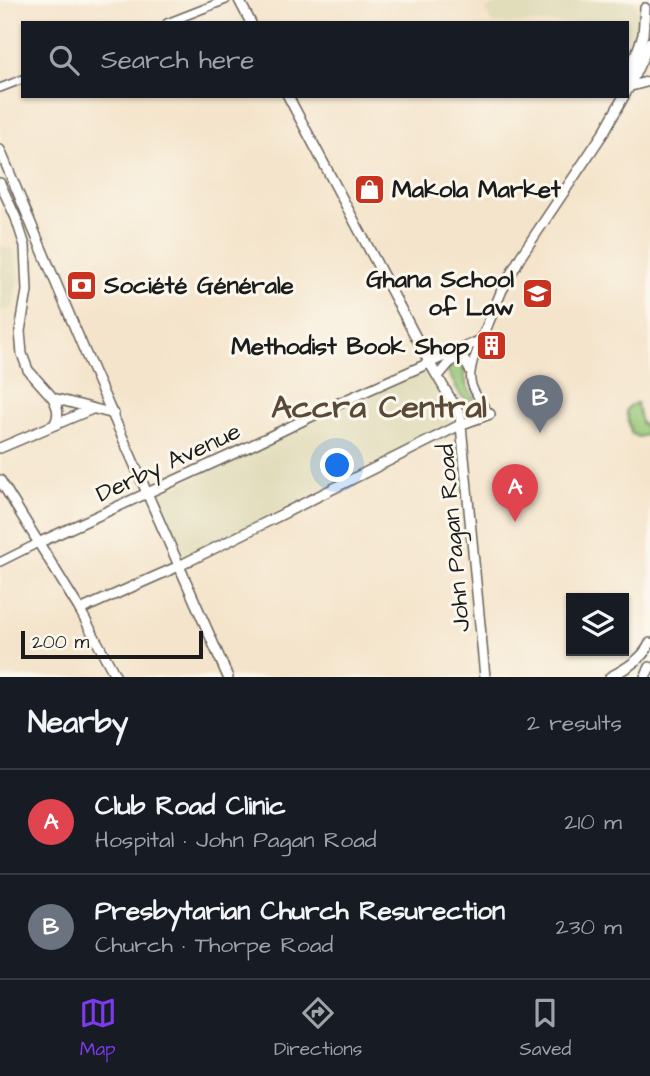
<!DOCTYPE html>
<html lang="en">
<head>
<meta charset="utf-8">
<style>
  :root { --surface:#171b24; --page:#20242c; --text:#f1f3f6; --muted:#9ea1a6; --line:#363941; --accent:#7c3aed }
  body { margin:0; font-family:"Architects Daughter",sans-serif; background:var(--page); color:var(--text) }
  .controls { position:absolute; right:21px; bottom:21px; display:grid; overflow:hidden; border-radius:0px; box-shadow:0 2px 5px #0004 }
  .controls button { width:63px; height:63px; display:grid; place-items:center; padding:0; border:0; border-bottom:2px solid var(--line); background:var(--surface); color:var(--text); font:35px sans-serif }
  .scale { position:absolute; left:21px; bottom:18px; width:182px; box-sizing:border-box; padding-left:7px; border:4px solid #1c1c1c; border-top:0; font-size:19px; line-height:24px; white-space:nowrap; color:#1c1c1c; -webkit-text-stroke:5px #fbf7ec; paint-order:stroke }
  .you { position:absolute; left:338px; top:466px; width:24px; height:24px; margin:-18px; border:5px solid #fff; border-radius:50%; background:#1a73e8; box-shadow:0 0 0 10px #1a73e833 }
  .badge { display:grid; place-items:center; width:46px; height:46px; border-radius:50%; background:var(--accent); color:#fff; font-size:23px; font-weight:700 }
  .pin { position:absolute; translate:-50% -58px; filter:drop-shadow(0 2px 4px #0008) }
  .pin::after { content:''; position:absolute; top:37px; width:24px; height:21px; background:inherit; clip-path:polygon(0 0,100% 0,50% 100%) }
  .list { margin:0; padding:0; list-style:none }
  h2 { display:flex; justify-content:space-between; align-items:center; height:91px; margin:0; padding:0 28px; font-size:30px }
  h2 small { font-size:23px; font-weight:400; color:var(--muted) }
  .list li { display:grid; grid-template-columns:46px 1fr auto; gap:21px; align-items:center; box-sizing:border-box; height:105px; padding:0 28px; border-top:2px solid var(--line) }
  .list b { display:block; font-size:26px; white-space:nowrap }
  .list p { margin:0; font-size:23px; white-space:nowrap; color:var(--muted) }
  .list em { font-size:23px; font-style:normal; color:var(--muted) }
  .icon { flex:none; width:38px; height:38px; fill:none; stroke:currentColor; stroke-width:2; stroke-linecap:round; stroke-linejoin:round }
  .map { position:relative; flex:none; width:650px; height:677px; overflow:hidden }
  .search { position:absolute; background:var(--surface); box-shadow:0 2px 5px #0004; left:21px; right:21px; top:21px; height:77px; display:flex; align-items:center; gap:18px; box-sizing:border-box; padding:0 24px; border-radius:0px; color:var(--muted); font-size:26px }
  .sheet { height:301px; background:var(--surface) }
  nav { display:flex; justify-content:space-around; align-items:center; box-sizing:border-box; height:98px; border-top:2px solid var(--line); background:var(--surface); font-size:19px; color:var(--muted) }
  nav a { display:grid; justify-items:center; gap:4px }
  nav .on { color:var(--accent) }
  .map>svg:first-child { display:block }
  .built { fill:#e1dcba }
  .green { fill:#94c676; stroke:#587149; stroke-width:2 }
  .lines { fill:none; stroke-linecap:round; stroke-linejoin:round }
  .minor-casing { stroke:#686259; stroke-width:10 }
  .major-casing { stroke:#686259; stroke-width:12 }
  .minor { stroke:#fff; stroke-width:7 }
  .major { stroke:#fff; stroke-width:9 }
  .labels { text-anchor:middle; stroke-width:6; stroke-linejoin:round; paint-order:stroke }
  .poi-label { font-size:24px; font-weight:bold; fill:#1c1c1c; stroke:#fbf7ec; text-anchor:start }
  .street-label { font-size:24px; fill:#1c1c1c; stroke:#fbf7ec }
  .district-label { font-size:32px; font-weight:bold; fill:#5b4937; stroke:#fbf7ec }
</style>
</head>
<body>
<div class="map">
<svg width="650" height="677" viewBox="0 0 650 677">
  <rect width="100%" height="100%" fill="#fbf7ec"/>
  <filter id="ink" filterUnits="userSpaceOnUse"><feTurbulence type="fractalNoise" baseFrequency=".0143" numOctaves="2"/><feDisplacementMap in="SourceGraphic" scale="14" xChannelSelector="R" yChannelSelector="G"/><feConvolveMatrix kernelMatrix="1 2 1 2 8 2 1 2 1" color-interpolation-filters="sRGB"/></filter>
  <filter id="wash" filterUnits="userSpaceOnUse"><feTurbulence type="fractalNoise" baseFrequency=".00686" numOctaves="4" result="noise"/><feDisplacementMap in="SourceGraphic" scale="28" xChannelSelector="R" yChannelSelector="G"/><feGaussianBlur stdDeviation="1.57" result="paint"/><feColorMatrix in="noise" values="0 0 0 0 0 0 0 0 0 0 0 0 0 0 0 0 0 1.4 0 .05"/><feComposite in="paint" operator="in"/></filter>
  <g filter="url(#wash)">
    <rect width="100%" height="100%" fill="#f4e4cb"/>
    <!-- built -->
    <g class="built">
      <path d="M511,0H632L642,20L635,35L627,37V23H492L486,9Z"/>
      <path d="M0,246L14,250L19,276L13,309L0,311Z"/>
      <path d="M427,365L456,425L183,558L154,497Z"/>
    </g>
    <!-- green -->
    <g class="green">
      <path d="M461,360L467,387L480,408V411L468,415L469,410L465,398L461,396L447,370Z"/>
      <path d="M637,403L641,424H644L647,435L638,437L631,433L626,411L629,406Z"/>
    </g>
  </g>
  <g filter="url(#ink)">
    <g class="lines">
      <defs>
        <g id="minor">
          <path d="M167,23L226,0"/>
          <path d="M0,88L23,79"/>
          <path d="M478,347C465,381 469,386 490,414"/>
          <path d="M0,562L38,543"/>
        </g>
        <g id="major">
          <path d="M239,0L251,23"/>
          <path d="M627,79L643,35L645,8"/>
          <path d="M631,86L650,81"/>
          <path d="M627,91L650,42"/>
          <path d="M288,96L429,362L460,415L485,677"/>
          <path d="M0,150L85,352L228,677"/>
          <path d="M0,183L16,218L25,246L27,291L20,331L22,354L28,370L53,398L114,414"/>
          <path d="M480,343L502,290L521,256L604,132L624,96"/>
          <path d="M461,355L470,370"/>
          <path d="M438,376L449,363L463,354"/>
          <path d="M53,398C58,408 60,415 54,425"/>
          <path d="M0,448L92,409"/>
          <path d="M0,480L80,610L116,677"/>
          <path d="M38,543L248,447L339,403L481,340"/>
          <path d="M80,610L179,566L462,424L490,414"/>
          <path d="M610,677C625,669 643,659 650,643"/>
          <path d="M645,677L650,667"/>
        </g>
      </defs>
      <!-- minor casing -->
      <use href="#minor" class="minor-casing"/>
      <!-- major casing -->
      <use href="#major" class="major-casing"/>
      <!-- minor -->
      <use href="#minor" class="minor"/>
      <!-- major -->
      <use href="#major" class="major"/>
    </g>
  </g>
  <!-- icons -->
  <defs>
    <symbol id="shop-square" viewBox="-11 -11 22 22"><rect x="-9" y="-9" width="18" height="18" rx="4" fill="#c8321e" stroke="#fbf7ec"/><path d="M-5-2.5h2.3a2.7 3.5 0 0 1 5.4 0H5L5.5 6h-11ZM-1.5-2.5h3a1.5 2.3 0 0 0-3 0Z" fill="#fff"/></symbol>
    <symbol id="bank-square" viewBox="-11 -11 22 22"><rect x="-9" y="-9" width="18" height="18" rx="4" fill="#c8321e" stroke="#fbf7ec"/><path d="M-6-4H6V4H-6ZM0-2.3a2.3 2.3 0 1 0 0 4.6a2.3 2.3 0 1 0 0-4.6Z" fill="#fff"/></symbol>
    <symbol id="school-square" viewBox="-11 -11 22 22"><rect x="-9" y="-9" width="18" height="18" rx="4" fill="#c8321e" stroke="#fbf7ec"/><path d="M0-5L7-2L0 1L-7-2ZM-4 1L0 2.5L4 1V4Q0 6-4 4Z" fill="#fff"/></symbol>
    <symbol id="building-square" viewBox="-11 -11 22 22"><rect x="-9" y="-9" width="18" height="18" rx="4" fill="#c8321e" stroke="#fbf7ec"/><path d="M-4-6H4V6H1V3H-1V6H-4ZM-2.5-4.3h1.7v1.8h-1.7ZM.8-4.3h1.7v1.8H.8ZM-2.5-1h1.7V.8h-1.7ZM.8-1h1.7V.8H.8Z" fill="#fff"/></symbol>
  </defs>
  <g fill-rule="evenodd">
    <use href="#shop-square" x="352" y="172" width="35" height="35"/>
    <use href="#bank-square" x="64" y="268" width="35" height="35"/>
    <use href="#school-square" x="520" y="276" width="35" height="35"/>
    <use href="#building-square" x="474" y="328" width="35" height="35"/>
  </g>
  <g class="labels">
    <!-- poi labels -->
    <g class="poi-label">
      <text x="392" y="197">Makola Market</text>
      <text x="514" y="287" text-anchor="end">Ghana School<tspan x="514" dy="28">of Law</tspan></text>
      <text x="104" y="293">Société Générale</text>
      <text x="469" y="354" text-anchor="end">Methodist Book Shop</text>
    </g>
    <!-- street labels -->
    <g class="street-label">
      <text transform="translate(168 462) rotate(-25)" y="8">Derby Avenue</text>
      <text transform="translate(453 538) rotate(-95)" y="8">John Pagan Road</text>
    </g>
    <!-- district labels -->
    <g class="district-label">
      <text x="379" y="417">Accra Central</text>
    </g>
  </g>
</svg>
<div class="controls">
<button><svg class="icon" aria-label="layers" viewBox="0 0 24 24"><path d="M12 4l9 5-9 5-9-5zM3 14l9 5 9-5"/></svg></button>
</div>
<div class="scale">200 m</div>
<div class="you"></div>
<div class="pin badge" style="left:515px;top:522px;background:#e0444e">A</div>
<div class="pin badge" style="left:540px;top:433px;background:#6b7280">B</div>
<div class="search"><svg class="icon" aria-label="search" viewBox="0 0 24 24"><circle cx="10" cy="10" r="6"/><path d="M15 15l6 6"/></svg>Search here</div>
</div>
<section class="sheet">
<h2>Nearby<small>2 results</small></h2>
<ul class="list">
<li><span class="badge" style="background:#e0444e">A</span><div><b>Club Road Clinic</b><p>Hospital · John Pagan Road</p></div><em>210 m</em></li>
<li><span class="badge" style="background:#6b7280">B</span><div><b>Presbytarian Church Resurection</b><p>Church · Thorpe Road</p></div><em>230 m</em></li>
</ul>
</section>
<nav>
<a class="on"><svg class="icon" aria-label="map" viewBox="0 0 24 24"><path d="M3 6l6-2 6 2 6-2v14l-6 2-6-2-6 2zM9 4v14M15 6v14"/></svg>Map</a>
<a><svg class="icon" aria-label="directions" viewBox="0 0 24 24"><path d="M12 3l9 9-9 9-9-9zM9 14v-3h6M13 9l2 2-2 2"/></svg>Directions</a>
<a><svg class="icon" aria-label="saved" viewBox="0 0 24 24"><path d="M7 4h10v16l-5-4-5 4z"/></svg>Saved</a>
</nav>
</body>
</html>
